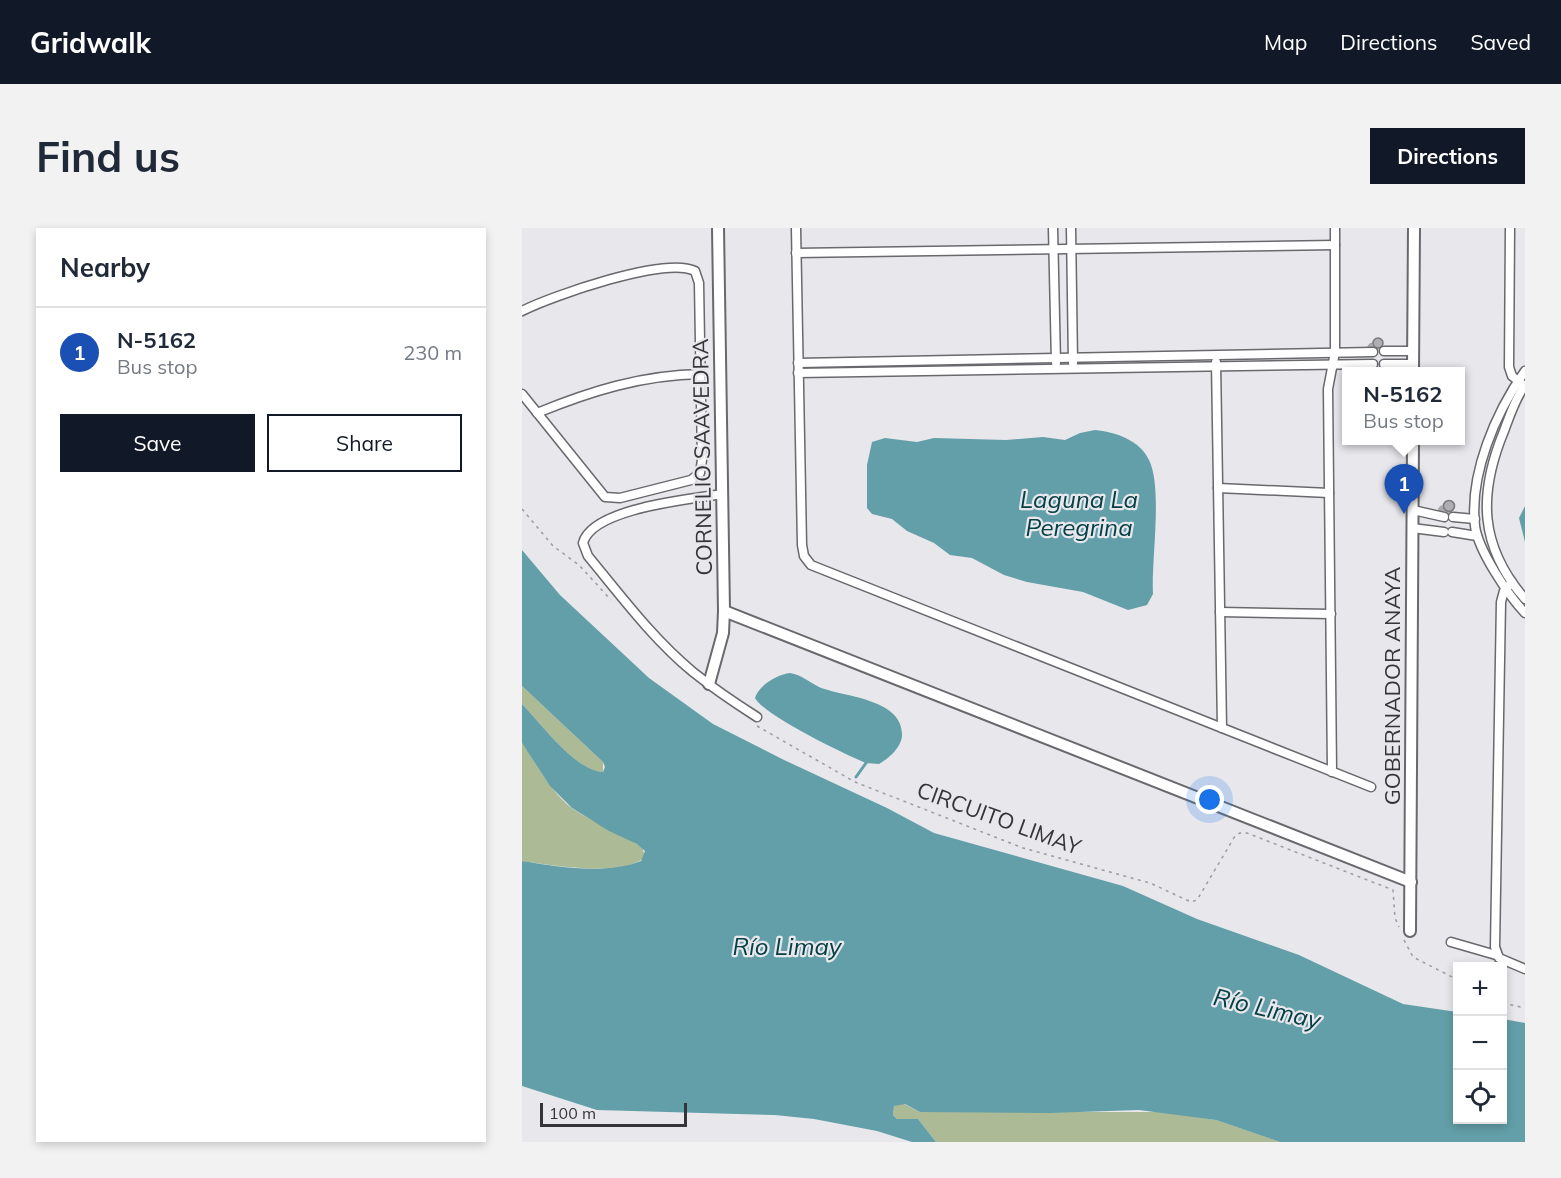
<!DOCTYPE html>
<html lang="en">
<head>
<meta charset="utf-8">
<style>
  :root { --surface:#fff; --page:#f2f2f3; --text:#1f2937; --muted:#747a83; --line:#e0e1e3; --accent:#111827 }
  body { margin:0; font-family:Mulish,sans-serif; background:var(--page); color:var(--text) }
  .controls { position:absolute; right:18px; bottom:18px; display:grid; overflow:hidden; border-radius:0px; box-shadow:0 3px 9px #0003 }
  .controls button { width:54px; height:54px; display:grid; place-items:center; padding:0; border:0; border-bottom:2px solid var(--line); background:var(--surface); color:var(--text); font:30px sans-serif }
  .scale { position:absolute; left:18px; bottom:15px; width:147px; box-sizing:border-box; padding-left:6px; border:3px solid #353537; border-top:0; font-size:16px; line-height:21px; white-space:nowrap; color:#353537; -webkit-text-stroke:4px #e7e7ec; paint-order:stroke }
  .you { position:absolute; left:688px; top:572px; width:21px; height:21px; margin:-15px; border:4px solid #fff; border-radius:50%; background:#1a73e8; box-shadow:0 0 0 9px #1a73e833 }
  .badge { display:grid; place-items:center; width:39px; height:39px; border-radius:50%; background:var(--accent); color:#fff; font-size:20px; font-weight:700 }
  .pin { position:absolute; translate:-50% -50px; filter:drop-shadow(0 2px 3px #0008) }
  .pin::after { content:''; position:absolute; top:32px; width:21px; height:18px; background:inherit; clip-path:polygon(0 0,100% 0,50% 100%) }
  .popup { position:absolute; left:820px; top:139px; width:123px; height:78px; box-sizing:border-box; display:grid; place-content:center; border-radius:0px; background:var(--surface); filter:drop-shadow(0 2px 4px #0005); font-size:20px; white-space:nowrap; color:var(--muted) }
  .popup b { font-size:22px; color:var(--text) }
  .popup::after { content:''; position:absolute; left:50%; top:100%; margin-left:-12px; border:12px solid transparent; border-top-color:var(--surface) }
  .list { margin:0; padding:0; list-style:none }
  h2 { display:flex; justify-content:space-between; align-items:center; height:78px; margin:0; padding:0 24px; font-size:26px }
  h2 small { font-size:20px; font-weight:400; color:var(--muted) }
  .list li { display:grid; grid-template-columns:39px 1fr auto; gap:18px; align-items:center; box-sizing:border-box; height:90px; padding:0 24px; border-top:2px solid var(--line) }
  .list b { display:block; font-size:22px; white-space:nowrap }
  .list p { margin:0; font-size:20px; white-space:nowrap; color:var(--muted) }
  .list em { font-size:20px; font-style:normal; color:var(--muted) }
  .actions { display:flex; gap:12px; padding:18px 24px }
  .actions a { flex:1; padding:14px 0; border:2px solid var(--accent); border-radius:0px; text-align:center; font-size:21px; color:var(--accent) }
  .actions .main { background:var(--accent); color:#fff }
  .icon { flex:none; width:33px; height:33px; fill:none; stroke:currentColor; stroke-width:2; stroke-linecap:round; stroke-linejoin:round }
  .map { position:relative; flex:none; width:1003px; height:914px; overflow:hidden; border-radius:0px }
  header { display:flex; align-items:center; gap:36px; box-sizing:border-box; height:84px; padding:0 30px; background:var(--accent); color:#fff }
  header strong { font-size:28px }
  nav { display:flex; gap:33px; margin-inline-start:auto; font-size:21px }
  .intro { display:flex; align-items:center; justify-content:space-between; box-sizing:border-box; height:144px; padding:0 36px }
  h1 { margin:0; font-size:42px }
  .button { padding:15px 27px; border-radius:0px; background:var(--accent); color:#fff; font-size:21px; font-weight:700 }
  main { display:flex; gap:36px; padding:0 36px }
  aside { flex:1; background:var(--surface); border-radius:0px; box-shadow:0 3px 9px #0003 }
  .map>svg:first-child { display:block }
  .green { fill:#adba96 }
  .water { fill:#639fa8 }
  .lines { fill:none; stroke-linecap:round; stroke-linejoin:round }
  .stream { stroke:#639fa8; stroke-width:3 }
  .building { fill:#afafb3; stroke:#78787c; stroke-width:1.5; filter:url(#shadow) }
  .minor-casing { stroke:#68696d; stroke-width:11 }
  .tertiary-casing { stroke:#68696d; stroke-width:14 }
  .path { stroke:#9c9c9f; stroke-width:1.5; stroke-dasharray:3 4.5; stroke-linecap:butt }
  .minor { stroke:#fff; stroke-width:8 }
  .tertiary { stroke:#fff; stroke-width:10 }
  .labels { text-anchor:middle; stroke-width:4.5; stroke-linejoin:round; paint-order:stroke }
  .street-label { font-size:22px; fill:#353537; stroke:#e7e7ec }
  .water-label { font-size:24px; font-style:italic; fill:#054047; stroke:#e7e7ec }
</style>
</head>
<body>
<header>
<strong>Gridwalk</strong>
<nav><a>Map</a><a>Directions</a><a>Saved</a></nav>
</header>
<div class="intro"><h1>Find us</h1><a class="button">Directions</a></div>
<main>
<aside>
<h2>Nearby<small></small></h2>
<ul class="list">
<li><span class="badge" style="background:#1a4fb4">1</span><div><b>N-5162</b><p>Bus stop</p></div><em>230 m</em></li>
</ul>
<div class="actions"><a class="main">Save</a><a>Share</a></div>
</aside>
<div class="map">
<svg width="1003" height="914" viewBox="0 0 1003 914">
  <defs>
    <filter id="shadow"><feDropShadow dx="-5" dy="5" stdDeviation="0" flood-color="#0004"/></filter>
  </defs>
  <rect width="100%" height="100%" fill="#e7e7ec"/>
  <!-- green -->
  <g class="green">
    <path d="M0,458L81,534V544C52,542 19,495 0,476Z"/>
    <path d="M0,515C16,537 28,564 51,581C73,596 98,604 120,619L123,628C106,650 26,637 0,633Z"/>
    <path d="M380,875L398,884H641L694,892L758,914H414L396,891H375L371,887L372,878Z"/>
  </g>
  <!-- water -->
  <g class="water">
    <path d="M573,202C593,204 618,212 627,232C641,260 629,333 631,366L625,377L606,382L561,364L505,354L482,347L450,330L428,327L412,315L385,303L370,291L350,286L345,280V237L350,214L363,210L395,214L412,210L484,212L521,209L543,212L558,205Z"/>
    <path d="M1003,278V314L997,290Z"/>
    <path d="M0,322L38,367L127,450L191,496L260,531L365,580L412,605L601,658L675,691L777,727L881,776L935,784L936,892H981V791L1003,795V914H758L694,892L617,882L527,885L398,884L383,876L372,878L371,887L375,891H396L414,914H390L355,903L292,891L253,887L75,882L0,858V633C37,639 83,647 119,633L123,623L115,616L87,603L50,580L28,558L0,515V476C19,495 52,542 81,544L83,539L81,534L0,458Z"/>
    <path d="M268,445C280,447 287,454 297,459C320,469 382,470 380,508C379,520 366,531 357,536L344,535C322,526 243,488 233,470C236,458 256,446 268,445Z"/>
  </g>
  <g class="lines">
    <!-- stream -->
    <path class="stream" d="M334,549L344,535"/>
  </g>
  <!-- building -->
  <g class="building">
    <circle cx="856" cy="115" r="5"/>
    <circle cx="927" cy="278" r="5.5"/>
  </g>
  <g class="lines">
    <defs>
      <g id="minor">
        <path d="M274,0L280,317L282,328L289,337L849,559"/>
        <path d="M531,0L534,135"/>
        <path d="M549,0L551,135"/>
        <path d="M988,0L987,139L990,148L1000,156"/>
        <path d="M274,25L813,17"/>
        <path d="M0,83C30,68 143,28 173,43L177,55L180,232L178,245L169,252L98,270L83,269L0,166"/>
        <path d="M862,123H891"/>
        <path d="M694,134L700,500"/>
        <path d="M276,135L851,124"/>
        <path d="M862,136H891"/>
        <path d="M1003,143C974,184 947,246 953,298C956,322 986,367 1003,385"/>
        <path d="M276,145L851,136"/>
        <path d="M1003,157C993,171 988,187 982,203C956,266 957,318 1003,371"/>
        <path d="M15,185C69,163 120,147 179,146"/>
        <path d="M696,260L807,265"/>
        <path d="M200,266C170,271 70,280 61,315L66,328C99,368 131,411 171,444C191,460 213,475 235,489"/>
        <path d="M891,282L922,289"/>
        <path d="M931,289L953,291"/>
        <path d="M890,300L922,304"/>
        <path d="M930,304L955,308"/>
        <path d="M990,354L982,363L979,374L973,719L977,730L1003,741"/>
        <path d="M698,384L809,386"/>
        <path d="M810,544L806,161L813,124V0"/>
        <path d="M929,714L974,727"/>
      </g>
      <g id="tertiary">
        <path d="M891,144L892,0"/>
        <path d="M202,383L889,654"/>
        <path d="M187,456L201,405L202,383L196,0"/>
        <path d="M888,703L891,212"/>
      </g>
    </defs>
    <!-- minor casing -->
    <use href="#minor" class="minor-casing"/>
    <!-- tertiary casing -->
    <use href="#tertiary" class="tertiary-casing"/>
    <!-- path -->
    <g class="path">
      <path d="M0,281L31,318L57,337L89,372"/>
      <path d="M235,498L333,554L501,620L628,655L669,674L675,672L713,608L718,605H725L871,662L873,690L877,699"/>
      <path d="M882,712L891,729L936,752"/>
      <path d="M981,775L1003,780"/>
    </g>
    <!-- minor -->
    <use href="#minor" class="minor"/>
    <!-- tertiary -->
    <use href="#tertiary" class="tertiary"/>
  </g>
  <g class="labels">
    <!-- street labels -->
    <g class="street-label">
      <text transform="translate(180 229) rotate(-91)" y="8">CORNELIO SAAVEDRA</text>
      <text transform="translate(870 458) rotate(-90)" y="8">GOBERNADOR ANAYA</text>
      <text transform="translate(477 590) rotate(20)" y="8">CIRCUITO LIMAY</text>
    </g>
    <!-- water labels -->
    <g class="water-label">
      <text x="557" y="280">Laguna La<tspan x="557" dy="28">Peregrina</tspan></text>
      <text x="265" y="727">Río Limay</text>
      <text transform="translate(745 781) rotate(13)" y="8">Río Limay</text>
    </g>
  </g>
</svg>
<div class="controls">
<button>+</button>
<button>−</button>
<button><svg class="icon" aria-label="locate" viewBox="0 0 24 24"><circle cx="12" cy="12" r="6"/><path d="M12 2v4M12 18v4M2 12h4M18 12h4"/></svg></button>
</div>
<div class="scale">100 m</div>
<div class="you"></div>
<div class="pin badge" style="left:882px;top:286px;background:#1a4fb4">1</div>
<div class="popup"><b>N-5162</b>Bus stop</div>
</div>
</main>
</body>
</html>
